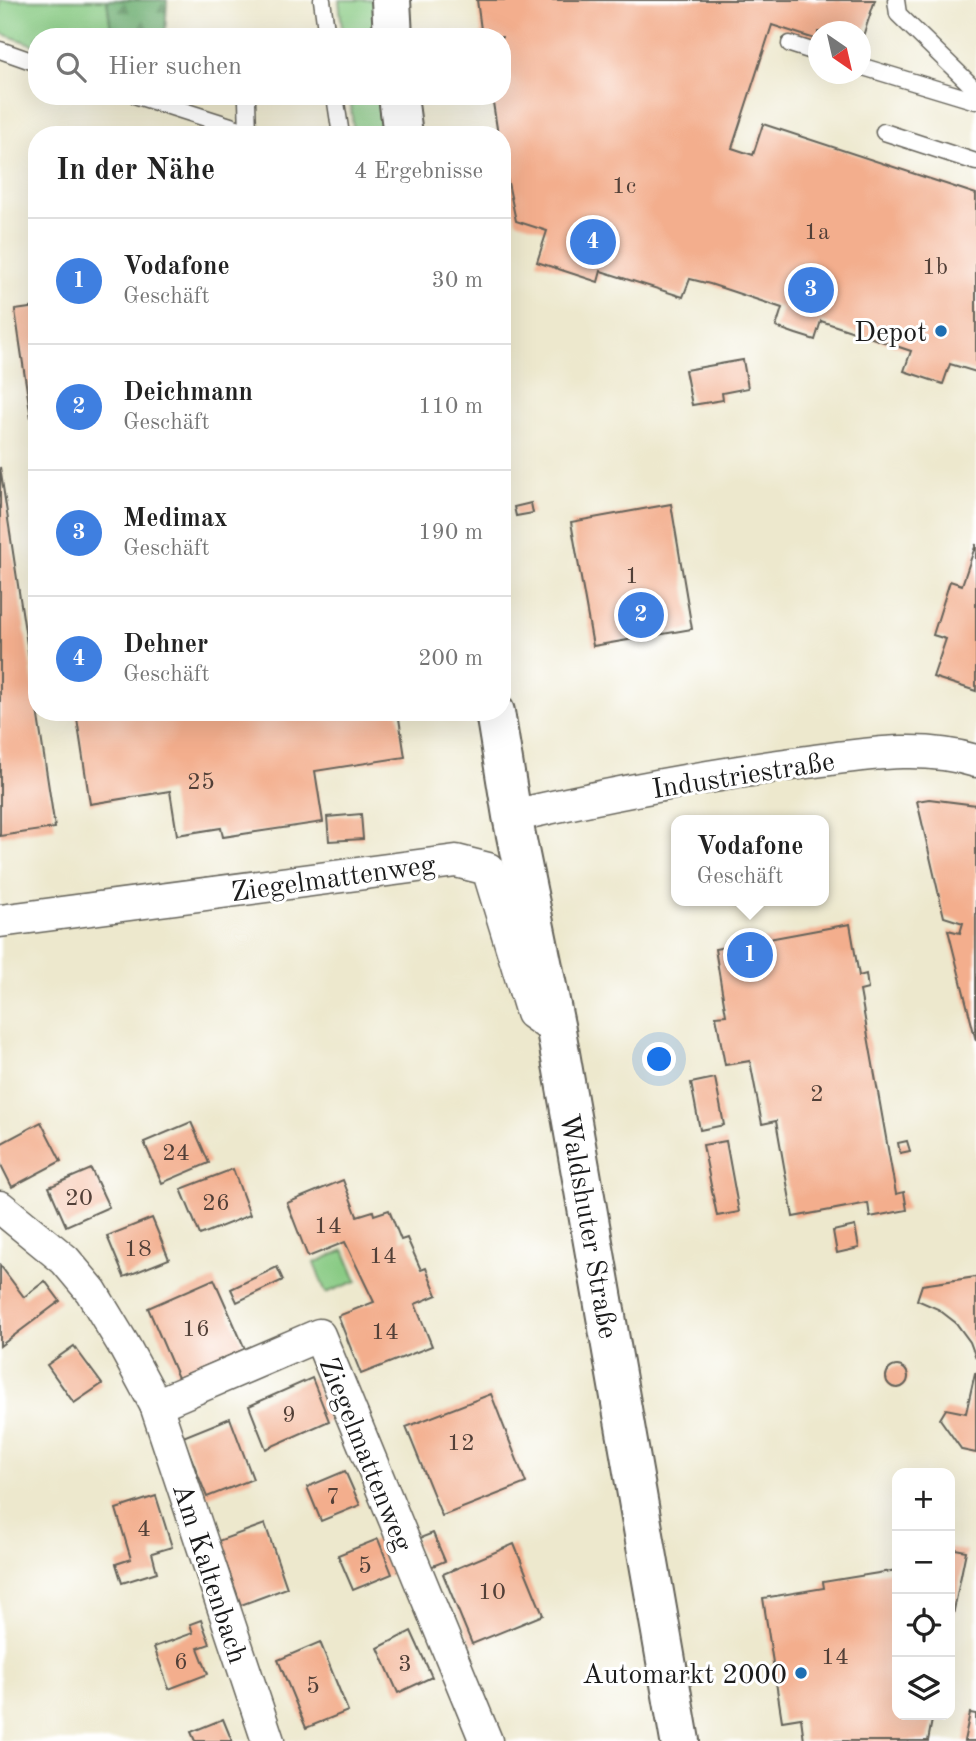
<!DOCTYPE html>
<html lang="de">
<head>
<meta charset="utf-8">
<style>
  :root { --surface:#fff; --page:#f6f6f6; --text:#222; --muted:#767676; --line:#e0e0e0; --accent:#b45309 }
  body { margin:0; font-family:"Old Standard TT",serif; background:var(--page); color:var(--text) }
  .controls { position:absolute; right:21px; bottom:21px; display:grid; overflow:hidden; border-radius:14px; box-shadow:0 7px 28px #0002 }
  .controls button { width:63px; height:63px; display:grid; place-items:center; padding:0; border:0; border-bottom:2px solid var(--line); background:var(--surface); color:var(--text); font:35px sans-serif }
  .compass { position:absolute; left:808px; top:21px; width:63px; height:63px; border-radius:50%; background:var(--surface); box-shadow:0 7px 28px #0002; rotate:146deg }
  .you { position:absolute; left:660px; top:1060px; width:24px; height:24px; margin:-18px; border:5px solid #fff; border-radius:50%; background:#1a73e8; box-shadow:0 0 0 10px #1a73e833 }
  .badge { display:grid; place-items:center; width:46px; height:46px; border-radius:50%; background:var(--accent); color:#fff; font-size:23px; font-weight:700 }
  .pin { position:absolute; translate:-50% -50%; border:4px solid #fff; box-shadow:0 2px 7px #0006 }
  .popup { position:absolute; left:671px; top:815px; width:158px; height:91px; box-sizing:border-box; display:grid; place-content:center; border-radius:14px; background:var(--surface); filter:drop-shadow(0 2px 5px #0005); font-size:23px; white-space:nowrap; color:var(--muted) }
  .popup b { font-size:26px; color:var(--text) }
  .popup::after { content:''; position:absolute; left:50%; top:100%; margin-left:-14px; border:14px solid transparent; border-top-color:var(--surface) }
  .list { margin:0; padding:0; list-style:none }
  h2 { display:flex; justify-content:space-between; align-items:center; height:91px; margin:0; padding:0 28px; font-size:30px }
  h2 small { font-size:23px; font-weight:400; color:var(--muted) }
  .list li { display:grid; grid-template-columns:46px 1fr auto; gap:21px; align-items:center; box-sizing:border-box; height:126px; padding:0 28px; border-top:2px solid var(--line) }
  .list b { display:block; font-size:26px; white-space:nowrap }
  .list p { margin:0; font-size:23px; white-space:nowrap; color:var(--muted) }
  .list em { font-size:23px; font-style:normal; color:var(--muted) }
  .icon { flex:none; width:38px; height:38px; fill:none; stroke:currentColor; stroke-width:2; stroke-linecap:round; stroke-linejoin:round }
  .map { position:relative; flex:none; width:976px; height:1741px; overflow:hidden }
  .search { position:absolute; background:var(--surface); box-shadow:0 7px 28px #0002; left:28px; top:28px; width:483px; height:77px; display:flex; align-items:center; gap:18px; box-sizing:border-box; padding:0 24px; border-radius:28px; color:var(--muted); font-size:26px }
  .panel { position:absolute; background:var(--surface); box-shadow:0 7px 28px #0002; left:28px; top:126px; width:483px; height:595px; border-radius:28px }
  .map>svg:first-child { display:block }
  .green { fill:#89cb84; stroke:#527450; stroke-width:2 }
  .forest { fill:url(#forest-firs); stroke:#456647; stroke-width:2 }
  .building { fill:#f3ae8d }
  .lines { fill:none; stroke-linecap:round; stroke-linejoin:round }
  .lane-casing { stroke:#65635a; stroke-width:19 }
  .street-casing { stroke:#65635a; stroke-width:35 }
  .secondary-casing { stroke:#65635a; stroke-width:42 }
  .lane { stroke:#fff; stroke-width:16 }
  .street { stroke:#fff; stroke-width:32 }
  .secondary { stroke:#fff; stroke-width:38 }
  .poi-dot { fill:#1f6fb2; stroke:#fff; stroke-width:2.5 }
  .labels { text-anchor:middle; stroke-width:6; stroke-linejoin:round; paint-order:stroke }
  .number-label { font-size:24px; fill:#524038 }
  .poi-label { font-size:28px; fill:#1c1c1c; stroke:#fff; text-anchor:end }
  .street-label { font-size:28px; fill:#1c1c1c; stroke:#fff }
</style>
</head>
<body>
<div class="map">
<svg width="976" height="1741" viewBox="0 0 976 1741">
  <defs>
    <pattern id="forest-firs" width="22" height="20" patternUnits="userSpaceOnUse" patternTransform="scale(1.75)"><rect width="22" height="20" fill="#6eaf72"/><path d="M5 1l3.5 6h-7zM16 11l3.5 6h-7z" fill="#5a8e5d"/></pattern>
  </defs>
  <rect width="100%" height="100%" fill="#fff"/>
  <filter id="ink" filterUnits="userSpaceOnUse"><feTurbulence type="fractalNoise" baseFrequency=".0143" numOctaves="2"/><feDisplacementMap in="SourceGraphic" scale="14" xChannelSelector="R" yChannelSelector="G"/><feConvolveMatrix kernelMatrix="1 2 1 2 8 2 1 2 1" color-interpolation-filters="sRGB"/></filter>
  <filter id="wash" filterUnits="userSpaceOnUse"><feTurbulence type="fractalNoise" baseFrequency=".00686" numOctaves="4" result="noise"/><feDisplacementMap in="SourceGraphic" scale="28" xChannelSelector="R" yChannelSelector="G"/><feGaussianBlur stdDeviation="1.57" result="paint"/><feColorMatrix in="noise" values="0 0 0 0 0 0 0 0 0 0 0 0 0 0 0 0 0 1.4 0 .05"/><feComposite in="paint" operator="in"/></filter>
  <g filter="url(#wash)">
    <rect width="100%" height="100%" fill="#ede8cd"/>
    <!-- green -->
    <g class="green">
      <path d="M0,0H107L112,37H37V46L0,33Z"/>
      <path d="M339,0H374L378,37H343Z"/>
      <path d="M350,96H385L389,135H354Z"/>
      <path d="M344,1250L357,1281L326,1293L314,1263Z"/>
    </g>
    <!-- forest -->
    <path class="forest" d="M107,0H167L165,37H112Z"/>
    <g id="blocks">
      <!-- building -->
      <g class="building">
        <path d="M477,0H875L861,42L860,32H818V40L772,25L732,148L753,155L763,124L976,194V372L950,364L943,384L904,371L911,351L821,321L815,340L796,334L776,327L782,308L710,284L690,279L683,297L601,271L598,282L537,262L547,231L516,221L502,154V135H498L492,96H502V37H482Z"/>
        <path d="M37,307V445H35L15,310Z"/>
        <path d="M743,360L748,388L722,393L723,400L692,405L685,370Z"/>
        <path d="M0,467L55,828L0,836Z"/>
        <path d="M531,503L533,513L516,516L514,507Z"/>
        <path d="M671,504L692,629L593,646L571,522Z"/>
        <path d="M976,544V691L933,677L946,639L933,635L950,581L962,585Z"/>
        <path d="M76,712H398L405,757L315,771L323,822L223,837L221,828L177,835L170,791L90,804Z"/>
        <path d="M929,799L976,805V1041L948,930L960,933L963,923L944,917L917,801Z"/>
        <path d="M361,814L363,839L329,841L327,817Z"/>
        <path d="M850,924L859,976L866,974L868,989L860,991L896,1194L904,1192L907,1210L870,1217L868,1203L793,1217L776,1121L762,1124L750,1061L725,1065L716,1016L726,1015L715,949Z"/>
        <path d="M715,1078L724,1125L700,1130L691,1083Z"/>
        <path d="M41,1122L61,1161L12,1187L0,1163V1144Z"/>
        <path d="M191,1122L209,1163L162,1183L144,1142Z"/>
        <path d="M726,1141L739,1212L717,1216L703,1145Z"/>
        <path d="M907,1141L910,1151L900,1153L898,1143Z"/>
        <path d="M91,1169L109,1207L66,1226L49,1187Z"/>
        <path d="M233,1169L250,1215L200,1235L181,1189Z"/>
        <path d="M343,1180L357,1216L373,1211L374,1215L389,1210L401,1240L407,1238L421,1270L426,1268L437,1295L415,1304L432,1346L361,1374L338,1316L374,1302L345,1242L308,1257L287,1203Z"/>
        <path d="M152,1218L169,1259L124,1277L107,1236Z"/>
        <path d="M855,1226L859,1248L837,1253L833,1231Z"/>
        <path d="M0,1265L24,1297L45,1281L60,1301L0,1346Z"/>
        <path d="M277,1267L283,1280L237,1302L231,1289Z"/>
        <path d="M976,1277V1358L970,1342L956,1323L938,1309L917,1300L922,1285Z"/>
        <path d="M214,1279L245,1349L178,1378L148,1308Z"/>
        <path d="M74,1346L102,1384L74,1403L47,1365Z"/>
        <circle cx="897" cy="1377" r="11"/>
        <path d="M975,1373H976V1453L962,1450L940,1419L946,1409L966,1413Z"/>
        <path d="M312,1378L329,1421L266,1449L249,1406Z"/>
        <path d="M491,1394L526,1483L442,1516L406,1427Z"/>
        <path d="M230,1418L253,1479L207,1497L183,1437Z"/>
        <path d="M345,1471L360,1505L321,1521L307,1487Z"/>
        <path d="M156,1496L172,1547L152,1553L157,1572L122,1583L116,1564L131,1559L116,1509Z"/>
        <path d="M265,1524L287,1588L241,1605L218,1541Z"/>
        <path d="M433,1533L445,1561L428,1568L415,1540Z"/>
        <path d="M378,1539L392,1574L353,1590L338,1555Z"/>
        <path d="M514,1544L543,1615L472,1644L443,1574Z"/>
        <path d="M950,1548L966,1551L951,1625H950Z"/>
        <path d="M897,1570V1715H933L928,1741H804L801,1718L782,1721L763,1598L824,1588L823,1582Z"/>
        <path d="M201,1620L210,1644L198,1648L208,1674L169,1689L154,1647L193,1633L190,1624Z"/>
        <path d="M411,1631L432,1677L398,1693L378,1648Z"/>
        <path d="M320,1642L348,1711L306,1728L278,1660Z"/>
        <path d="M970,1713L976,1714V1741H964Z"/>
        <path d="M223,1719L232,1741H195L191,1732Z"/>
      </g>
    </g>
  </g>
  <g filter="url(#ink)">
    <use href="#blocks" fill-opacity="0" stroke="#65635a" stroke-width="2"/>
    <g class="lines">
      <defs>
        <g id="lane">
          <path d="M322,0L327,37"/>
          <path d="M896,0L898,14L976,90"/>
          <path d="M790,44L818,53"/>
          <path d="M0,50L37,63"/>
          <path d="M860,66L976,101"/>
          <path d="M137,96L259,135"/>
          <path d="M335,96L341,135"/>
          <path d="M247,101L248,132"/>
          <path d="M884,132L976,162"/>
        </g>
        <g id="street">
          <path d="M512,816C609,794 708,775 807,762C863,755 920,744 976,761"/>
          <path d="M0,921L456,861L488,869L532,1013L556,1030"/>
          <path d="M0,1207L65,1260L91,1291L123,1344L156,1405L268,1741"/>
          <path d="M156,1405L319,1335L486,1741"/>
        </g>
        <g id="secondary">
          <path d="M391,0L393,37"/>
          <path d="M398,96L403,135"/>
          <path d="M495,712L512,816L556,1030L680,1741"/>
        </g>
      </defs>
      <!-- lane casing -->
      <use href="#lane" class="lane-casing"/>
      <!-- street casing -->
      <use href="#street" class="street-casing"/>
      <!-- secondary casing -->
      <use href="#secondary" class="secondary-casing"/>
      <!-- lane -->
      <use href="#lane" class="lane"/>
      <!-- street -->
      <use href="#street" class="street"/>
      <!-- secondary -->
      <use href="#secondary" class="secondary"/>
    </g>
  </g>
  <!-- markers -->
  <g class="poi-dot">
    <circle cx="941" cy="331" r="7"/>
    <circle cx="801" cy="1673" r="7"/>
  </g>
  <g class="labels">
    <!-- number labels -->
    <g class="number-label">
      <text x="624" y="193">1c</text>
      <text x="817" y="239">1a</text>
      <text x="935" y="274">1b</text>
      <text x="632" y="583">1</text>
      <text x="201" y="789">25</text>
      <text x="817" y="1101">2</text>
      <text x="176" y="1160">24</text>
      <text x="79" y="1205">20</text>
      <text x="216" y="1210">26</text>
      <text x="328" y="1233">14</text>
      <text x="138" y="1256">18</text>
      <text x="383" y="1263">14</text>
      <text x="196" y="1336">16</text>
      <text x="385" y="1339">14</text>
      <text x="289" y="1422">9</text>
      <text x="461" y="1450">12</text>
      <text x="333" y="1504">7</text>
      <text x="144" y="1536">4</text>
      <text x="365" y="1573">5</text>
      <text x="492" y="1599">10</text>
      <text x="835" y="1664">14</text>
      <text x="181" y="1669">6</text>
      <text x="405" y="1671">3</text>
      <text x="313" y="1693">5</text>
    </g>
    <!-- poi labels -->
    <g class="poi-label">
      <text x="927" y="341">Depot</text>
      <text x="787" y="1683">Automarkt 2000</text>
    </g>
    <!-- street labels -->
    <g class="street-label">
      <text transform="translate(743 774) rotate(-9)" y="10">Industriestraße</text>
      <text transform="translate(333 877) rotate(-8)" y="10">Ziegelmattenweg</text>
      <text transform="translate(590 1226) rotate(80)" y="10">Waldshuter Straße</text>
      <text transform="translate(367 1454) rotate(68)" y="10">Ziegelmattenweg</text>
      <text transform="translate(211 1573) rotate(72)" y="10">Am Kaltenbach</text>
    </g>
  </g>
</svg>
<div class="controls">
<button>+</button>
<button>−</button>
<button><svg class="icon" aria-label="locate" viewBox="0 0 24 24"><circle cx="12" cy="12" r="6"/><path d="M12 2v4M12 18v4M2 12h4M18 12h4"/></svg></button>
<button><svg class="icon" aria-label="layers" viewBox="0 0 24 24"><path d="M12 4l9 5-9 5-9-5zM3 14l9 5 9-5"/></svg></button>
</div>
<svg class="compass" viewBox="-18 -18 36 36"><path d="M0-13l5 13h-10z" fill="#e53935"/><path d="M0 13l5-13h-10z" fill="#767676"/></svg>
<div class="you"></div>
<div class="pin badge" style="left:750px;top:955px;background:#3f7fe0">1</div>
<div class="popup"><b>Vodafone</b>Geschäft</div>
<div class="pin badge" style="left:641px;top:615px;background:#3f7fe0">2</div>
<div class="pin badge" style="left:811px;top:290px;background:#3f7fe0">3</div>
<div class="pin badge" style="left:593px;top:242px;background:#3f7fe0">4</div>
<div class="search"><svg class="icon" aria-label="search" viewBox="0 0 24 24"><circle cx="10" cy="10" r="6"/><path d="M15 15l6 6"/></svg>Hier suchen</div>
<section class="panel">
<h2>In der Nähe<small>4 Ergebnisse</small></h2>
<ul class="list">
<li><span class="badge" style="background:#3f7fe0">1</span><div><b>Vodafone</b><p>Geschäft</p></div><em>30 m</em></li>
<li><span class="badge" style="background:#3f7fe0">2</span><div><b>Deichmann</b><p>Geschäft</p></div><em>110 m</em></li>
<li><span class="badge" style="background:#3f7fe0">3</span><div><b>Medimax</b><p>Geschäft</p></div><em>190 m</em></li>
<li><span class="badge" style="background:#3f7fe0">4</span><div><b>Dehner</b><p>Geschäft</p></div><em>200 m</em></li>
</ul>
</section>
</div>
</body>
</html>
